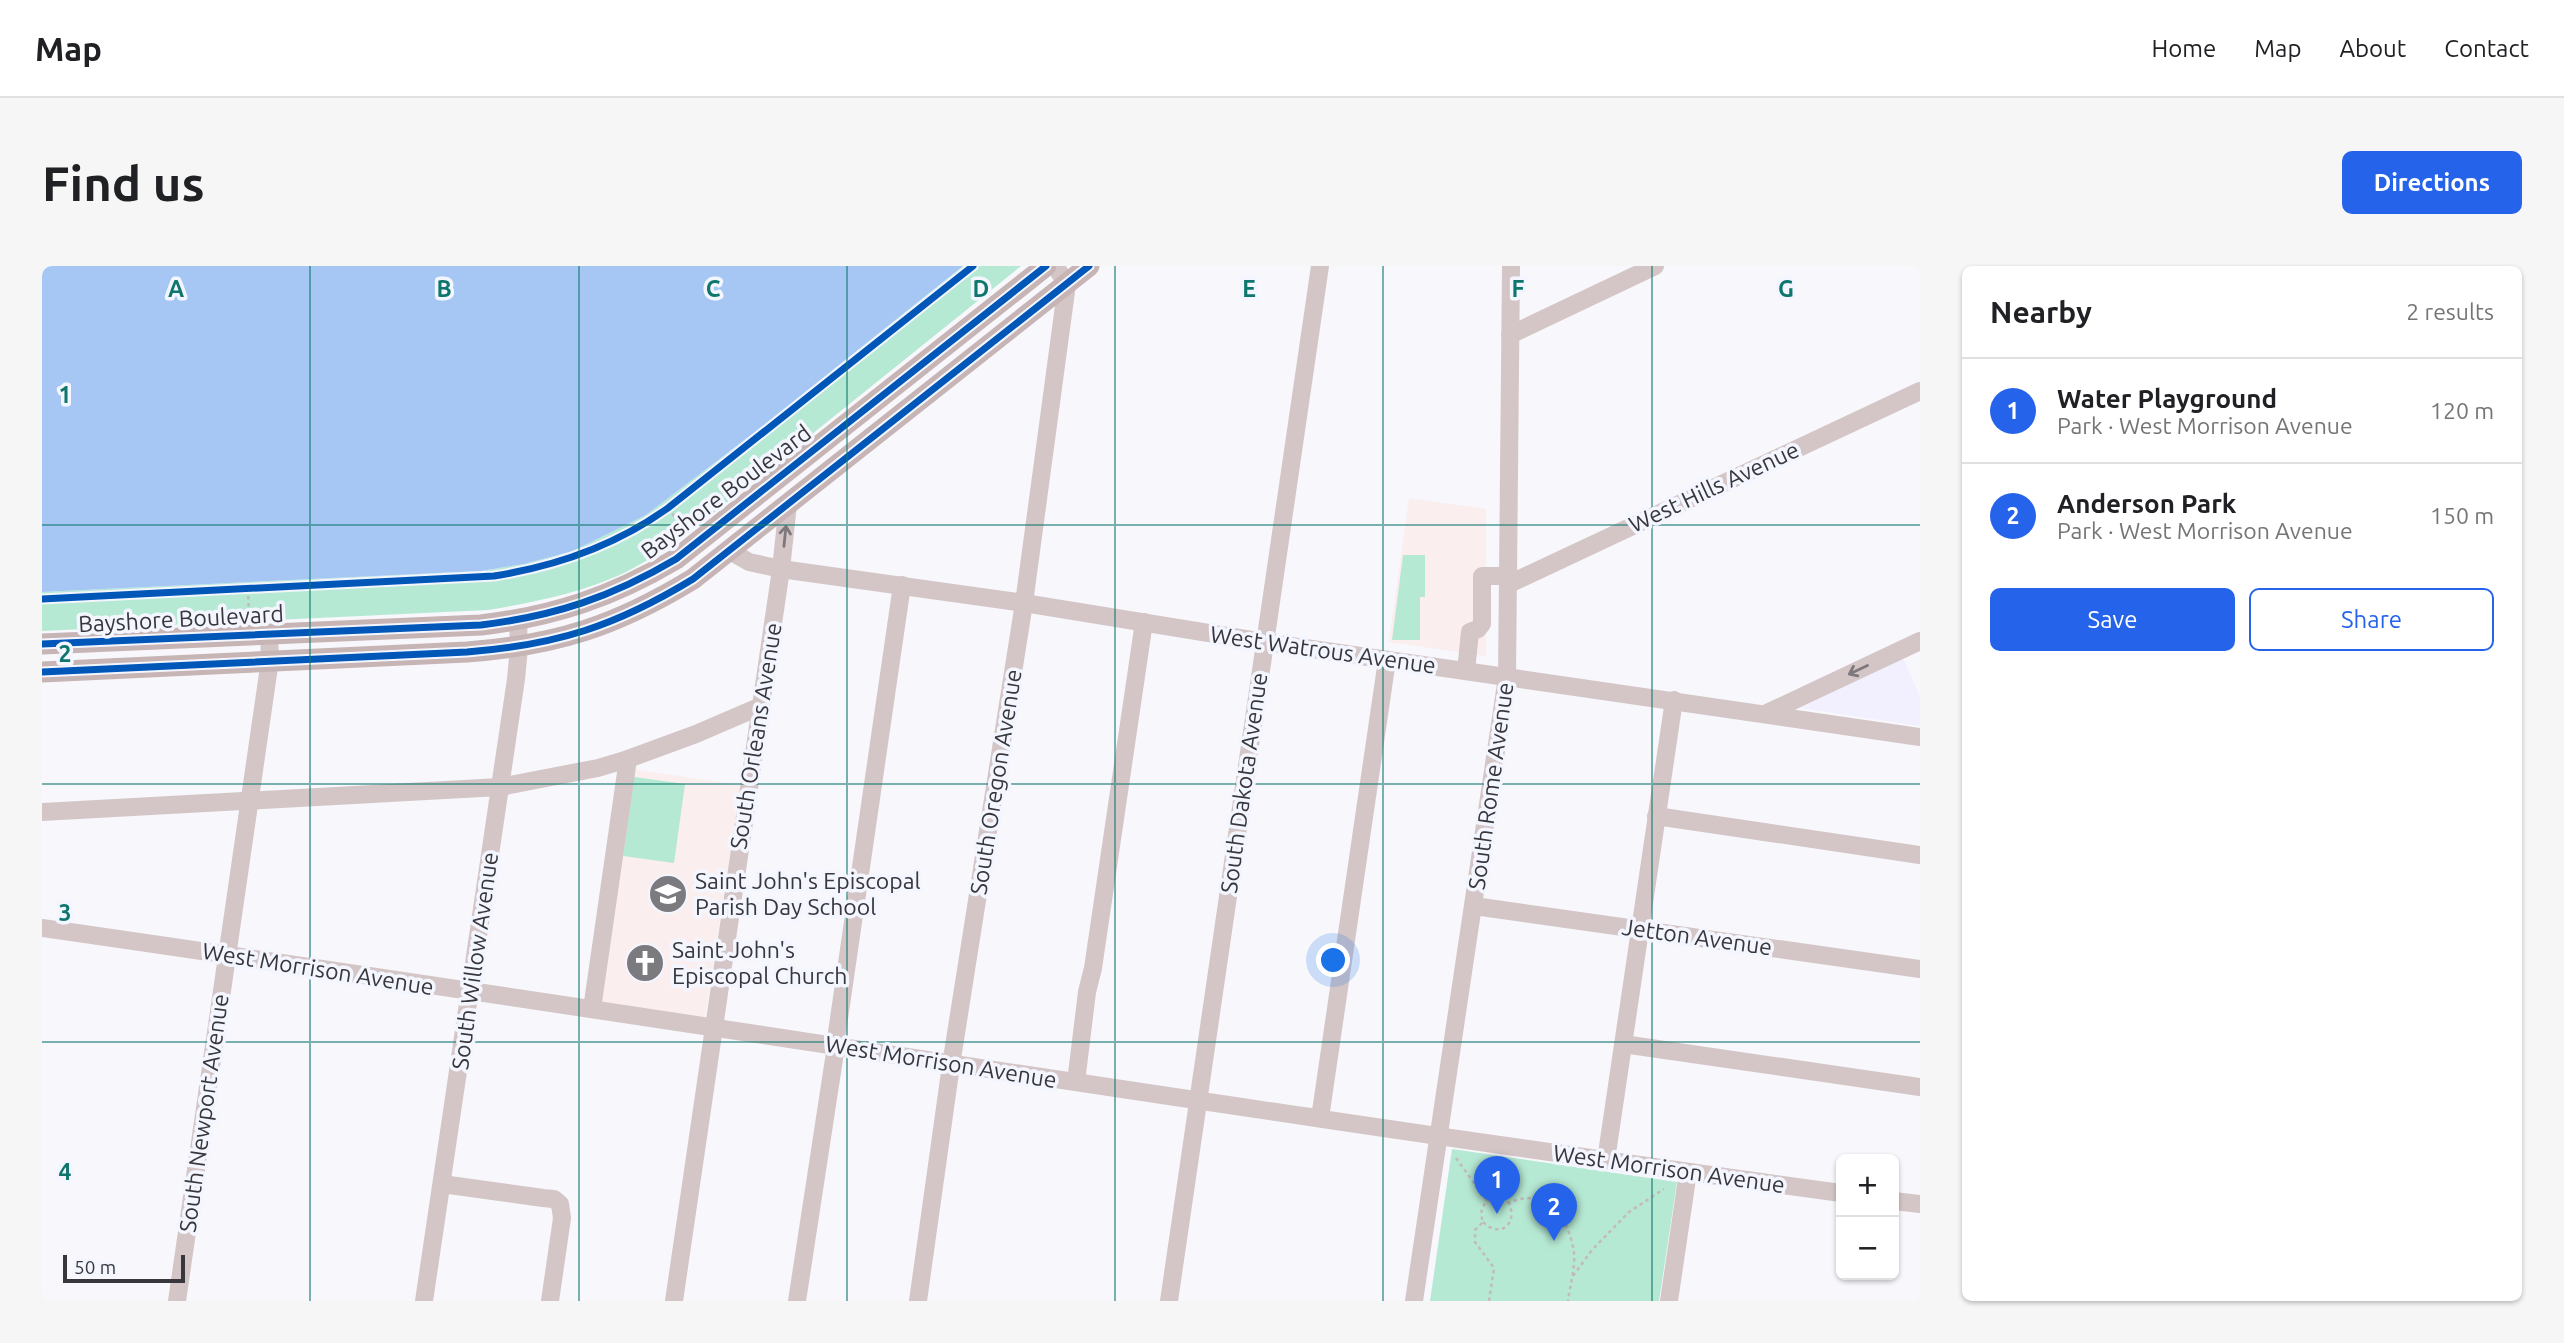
<!DOCTYPE html>
<html lang="en">
<head>
<meta charset="utf-8">
<style>
  :root { --surface:#fff; --page:#f6f6f6; --text:#202124; --muted:#757577; --line:#e0e0e0; --accent:#2563eb }
  body { margin:0; font-family:Ubuntu,sans-serif; background:var(--page); color:var(--text) }
  .controls { position:absolute; right:21px; bottom:21px; display:grid; overflow:hidden; border-radius:10px; box-shadow:0 2px 5px #0004 }
  .controls button { width:63px; height:63px; display:grid; place-items:center; padding:0; border:0; border-bottom:2px solid var(--line); background:var(--surface); color:var(--text); font:35px sans-serif }
  .scale { position:absolute; left:21px; bottom:18px; width:122px; box-sizing:border-box; padding-left:7px; border:4px solid #37373c; border-top:0; font-size:19px; line-height:24px; white-space:nowrap; color:#37373c; -webkit-text-stroke:5px #f4f6ff; paint-order:stroke }
  .you { position:absolute; left:1292px; top:695px; width:24px; height:24px; margin:-18px; border:5px solid #fff; border-radius:50%; background:#1a73e8; box-shadow:0 0 0 10px #1a73e833 }
  .badge { display:grid; place-items:center; width:46px; height:46px; border-radius:50%; background:var(--accent); color:#fff; font-size:23px; font-weight:700 }
  .pin { position:absolute; translate:-50% -58px; filter:drop-shadow(0 2px 4px #0008) }
  .pin::after { content:''; position:absolute; top:37px; width:24px; height:21px; background:inherit; clip-path:polygon(0 0,100% 0,50% 100%) }
  .list { margin:0; padding:0; list-style:none }
  h2 { display:flex; justify-content:space-between; align-items:center; height:91px; margin:0; padding:0 28px; font-size:30px }
  h2 small { font-size:23px; font-weight:400; color:var(--muted) }
  .list li { display:grid; grid-template-columns:46px 1fr auto; gap:21px; align-items:center; box-sizing:border-box; height:105px; padding:0 28px; border-top:2px solid var(--line) }
  .list b { display:block; font-size:26px; white-space:nowrap }
  .list p { margin:0; font-size:23px; white-space:nowrap; color:var(--muted) }
  .list em { font-size:23px; font-style:normal; color:var(--muted) }
  .actions { display:flex; gap:14px; padding:21px 28px }
  .actions a { flex:1; padding:16px 0; border:2px solid var(--accent); border-radius:10px; text-align:center; font-size:24px; color:var(--accent) }
  .actions .main { background:var(--accent); color:#fff }
  .map { position:relative; flex:none; width:1878px; height:1035px; overflow:hidden; border-radius:10px }
  header { display:flex; align-items:center; gap:42px; box-sizing:border-box; height:98px; padding:0 35px; background:var(--surface); border-bottom:2px solid var(--line) }
  header strong { font-size:33px }
  nav { display:flex; gap:38px; margin-inline-start:auto; font-size:24px }
  .intro { display:flex; align-items:center; justify-content:space-between; box-sizing:border-box; height:168px; padding:0 42px }
  h1 { margin:0; font-size:49px }
  .button { padding:18px 32px; border-radius:10px; background:var(--accent); color:#fff; font-size:24px; font-weight:700 }
  main { display:flex; gap:42px; padding:0 42px }
  aside { flex:1; background:var(--surface); border-radius:10px; box-shadow:0 2px 5px #0004 }
  .map>svg:first-child { display:block }
  .commercial { fill:#f2effe }
  .education { fill:#faeeef }
  .green { fill:#b6e9d3 }
  .water { fill:#a6c7f4 }
  .lines { fill:none; stroke-linecap:round; stroke-linejoin:round }
  .path { stroke:#c3babc; stroke-width:2.5; stroke-dasharray:3.5 3.5; stroke-linecap:butt }
  .minor { stroke:#d4c6c7; stroke-width:18 }
  .major { stroke:#c7b4b5; stroke-width:21 }
  .cycleway-casing { stroke:#f4f6ff; stroke-width:11 }
  .cycleway { stroke:#0057b8; stroke-width:7 }
  .oneway { stroke:#7e777b }
  .grid { fill:none; stroke:#0f766e; stroke-width:2; stroke-opacity:0.55 }
  .labels { text-anchor:middle; stroke-width:7; stroke-linejoin:round; paint-order:stroke }
  .street-label { font-size:23px; fill:#37373c; stroke:#f4f6ff }
  .poi-label { font-size:23px; fill:#37373c; stroke:#f4f6ff; text-anchor:start }
  .grid-label { font-size:23px; text-anchor:middle; font-weight:bold; fill:#0f766e; stroke:#f4f6ff; stroke-width:7; stroke-linejoin:round; paint-order:stroke }
</style>
</head>
<body>
<header>
<strong>Map</strong>
<nav><a>Home</a><a>Map</a><a>About</a><a>Contact</a></nav>
</header>
<div class="intro"><h1>Find us</h1><a class="button">Directions</a></div>
<main>
<div class="map">
<svg width="1878" height="1035" viewBox="0 0 1878 1035">
  <rect width="100%" height="100%" fill="#f7f7fc"/>
  <!-- commercial -->
  <path class="commercial" d="M1861,392L1878,431V460L1759,442Z"/>
  <!-- education -->
  <g class="education">
    <path d="M1367,232L1444,243V390L1347,376Z"/>
    <path d="M590,503L698,519L663,752L555,737Z"/>
  </g>
  <!-- green -->
  <g class="green">
    <path d="M921,0H979L668,250C641,270 613,292 582,307C539,327 493,336 446,344L0,365V326L439,305L482,298L531,285L604,249L713,166Z"/>
    <path d="M1361,289H1383V331H1378V374H1350Z"/>
    <path d="M592,511L643,518L632,597L581,590Z"/>
    <path d="M1410,883L1635,916L1617,1035H1388Z"/>
  </g>
  <!-- water -->
  <path class="water" d="M0,0H921L713,166L604,249L531,285L482,298L439,305L0,326Z"/>
  <g class="lines">
    <!-- path -->
    <g class="path">
      <path d="M626,242L638,258L646,259"/>
      <path d="M206,323L207,351"/>
      <path d="M1414,892L1445,935C1439,942 1438,947 1441,956L1433,964V976L1452,1002L1447,1035"/>
      <path d="M1445,935L1460,933L1467,937"/>
      <path d="M1441,956C1458,973 1476,958 1467,937C1501,921 1524,947 1531,981C1535,998 1528,1018 1526,1035"/>
      <path d="M1531,1010L1550,984L1587,946L1622,923"/>
    </g>
    <!-- minor -->
    <g class="minor">
      <path d="M1468,69L1613,0"/>
      <path d="M688,285L707,296L739,303L982,337L1222,376L1878,471"/>
      <path d="M1467,318L1878,125"/>
      <path d="M1424,405L1428,366L1436,363L1440,358V310H1467"/>
      <path d="M1725,447L1878,375"/>
      <path d="M0,546L458,521L556,502L586,493L654,468L719,440"/>
      <path d="M1614,550L1878,589"/>
      <path d="M1432,640L1878,703"/>
      <path d="M0,662C600,748 1199,845 1799,927"/>
      <path d="M550,743L586,493"/>
      <path d="M1581,778L1878,821"/>
      <path d="M793,780L860,319"/>
      <path d="M1034,816L1045,726L1051,702L1102,356"/>
      <path d="M1278,852L1345,394"/>
      <path d="M1564,894L1632,434"/>
      <path d="M400,918L501,932L512,933L518,938L520,952L508,1035"/>
      <path d="M1852,935L1878,938"/>
      <path d="M135,1035L228,394L227,368"/>
      <path d="M382,1035L474,413L477,382L476,355"/>
      <path d="M632,1035L739,303L746,238"/>
      <path d="M755,1035L794,780"/>
      <path d="M876,1035L909,799L982,337L1025,18L1013,0"/>
      <path d="M1127,1035L1278,0"/>
      <path d="M1372,1035L1465,411L1469,0"/>
      <path d="M1627,1035L1646,906"/>
    </g>
    <!-- major -->
    <g class="major">
      <path d="M0,378L439,359C513,350 570,331 634,293L1004,0"/>
      <path d="M0,406L425,386C515,379 574,360 651,313L1047,0"/>
    </g>
    <defs>
      <g id="cycleway">
        <path d="M0,333L452,310C516,300 573,280 626,242L931,0"/>
        <path d="M0,378L439,359C513,350 570,331 634,293L1004,0"/>
        <path d="M0,406L425,386C515,379 574,360 651,313L1047,0"/>
      </g>
    </defs>
    <!-- cycleway casing -->
    <use href="#cycleway" class="cycleway-casing"/>
    <!-- cycleway -->
    <use href="#cycleway" class="cycleway"/>
  </g>
  <!-- one-way arrows -->
  <defs><path id="oneway-shaft" d="M-6 0H5M1.5-3L5.5 0L1.5 3" fill="none" stroke-width="1.6" stroke-linecap="round" stroke-linejoin="round" transform="scale(1.75)"/></defs>
  <g class="oneway">
    <use href="#oneway-shaft" transform="translate(743 270) rotate(-84)"/>
    <use href="#oneway-shaft" transform="translate(1816 404) rotate(155)"/>
  </g>
  <!-- grid -->
  <path class="grid" d="M268,0V1035M537,0V1035M805,0V1035M1073,0V1035M1341,0V1035M1610,0V1035M0,259H1878M0,518H1878M0,776H1878"/>
  <!-- icons -->
  <defs>
    <symbol id="school-disc" viewBox="-11 -11 22 22"><circle r="9.5" fill="#7a7a7f" stroke="#f4f6ff"/><path d="M0-5L7-2L0 1L-7-2ZM-4 1L0 2.5L4 1V4Q0 6-4 4Z" fill="#fff"/></symbol>
    <symbol id="church-disc" viewBox="-11 -11 22 22"><circle r="9.5" fill="#7a7a7f" stroke="#f4f6ff"/><path d="M-1.2-6h2.4v3.5h3.3v2.4h-3.3V6h-2.4V-.1h-3.3v-2.4h3.3Z" fill="#fff"/></symbol>
  </defs>
  <g fill-rule="evenodd">
    <use href="#school-disc" x="604" y="606" width="44" height="44"/>
    <use href="#church-disc" x="581" y="675" width="44" height="44"/>
  </g>
  <g class="labels">
    <!-- street labels -->
    <g class="street-label">
      <text transform="translate(1672 221) rotate(-25)" y="8">West Hills Avenue</text>
      <text transform="translate(684 226) rotate(-37)" y="8">Bayshore Boulevard</text>
      <text transform="translate(139 353) rotate(-3)" y="8">Bayshore Boulevard</text>
      <text transform="translate(1281 384) rotate(8)" y="8">West Watrous Avenue</text>
      <text transform="translate(714 470) rotate(-81)" y="8">South Orleans Avenue</text>
      <text transform="translate(954 516) rotate(-81)" y="8">South Oregon Avenue</text>
      <text transform="translate(1202 517) rotate(-82)" y="8">South Dakota Avenue</text>
      <text transform="translate(1449 520) rotate(-82)" y="8">South Rome Avenue</text>
      <text transform="translate(1655 671) rotate(8)" y="8">Jetton Avenue</text>
      <text transform="translate(433 695) rotate(-82)" y="8">South Willow Avenue</text>
      <text transform="translate(276 703) rotate(9)" y="8">West Morrison Avenue</text>
      <text transform="translate(899 796) rotate(9)" y="8">West Morrison Avenue</text>
      <text transform="translate(162 847) rotate(-82)" y="8">South Newport Avenue</text>
      <text transform="translate(1627 903) rotate(8)" y="8">West Morrison Avenue</text>
    </g>
    <!-- poi labels -->
    <g class="poi-label">
      <text x="653" y="623">Saint John's Episcopal<tspan x="653" dy="26">Parish Day School</tspan></text>
      <text x="630" y="692">Saint John's<tspan x="630" dy="26">Episcopal Church</tspan></text>
    </g>
  </g>
  <g class="grid-label">
    <text x="134" y="31">A</text>
    <text x="402" y="31">B</text>
    <text x="671" y="31">C</text>
    <text x="939" y="31">D</text>
    <text x="1207" y="31">E</text>
    <text x="1476" y="31">F</text>
    <text x="1744" y="31">G</text>
    <text x="23" y="137">1</text>
    <text x="23" y="396">2</text>
    <text x="23" y="655">3</text>
    <text x="23" y="914">4</text>
  </g>
</svg>
<div class="controls">
<button>+</button>
<button>−</button>
</div>
<div class="scale">50 m</div>
<div class="you"></div>
<div class="pin badge" style="left:1455px;top:948px">1</div>
<div class="pin badge" style="left:1512px;top:975px">2</div>
</div>
<aside>
<h2>Nearby<small>2 results</small></h2>
<ul class="list">
<li><span class="badge">1</span><div><b>Water Playground</b><p>Park · West Morrison Avenue</p></div><em>120 m</em></li>
<li><span class="badge">2</span><div><b>Anderson Park</b><p>Park · West Morrison Avenue</p></div><em>150 m</em></li>
</ul>
<div class="actions"><a class="main">Save</a><a>Share</a></div>
</aside>
</main>
</body>
</html>
